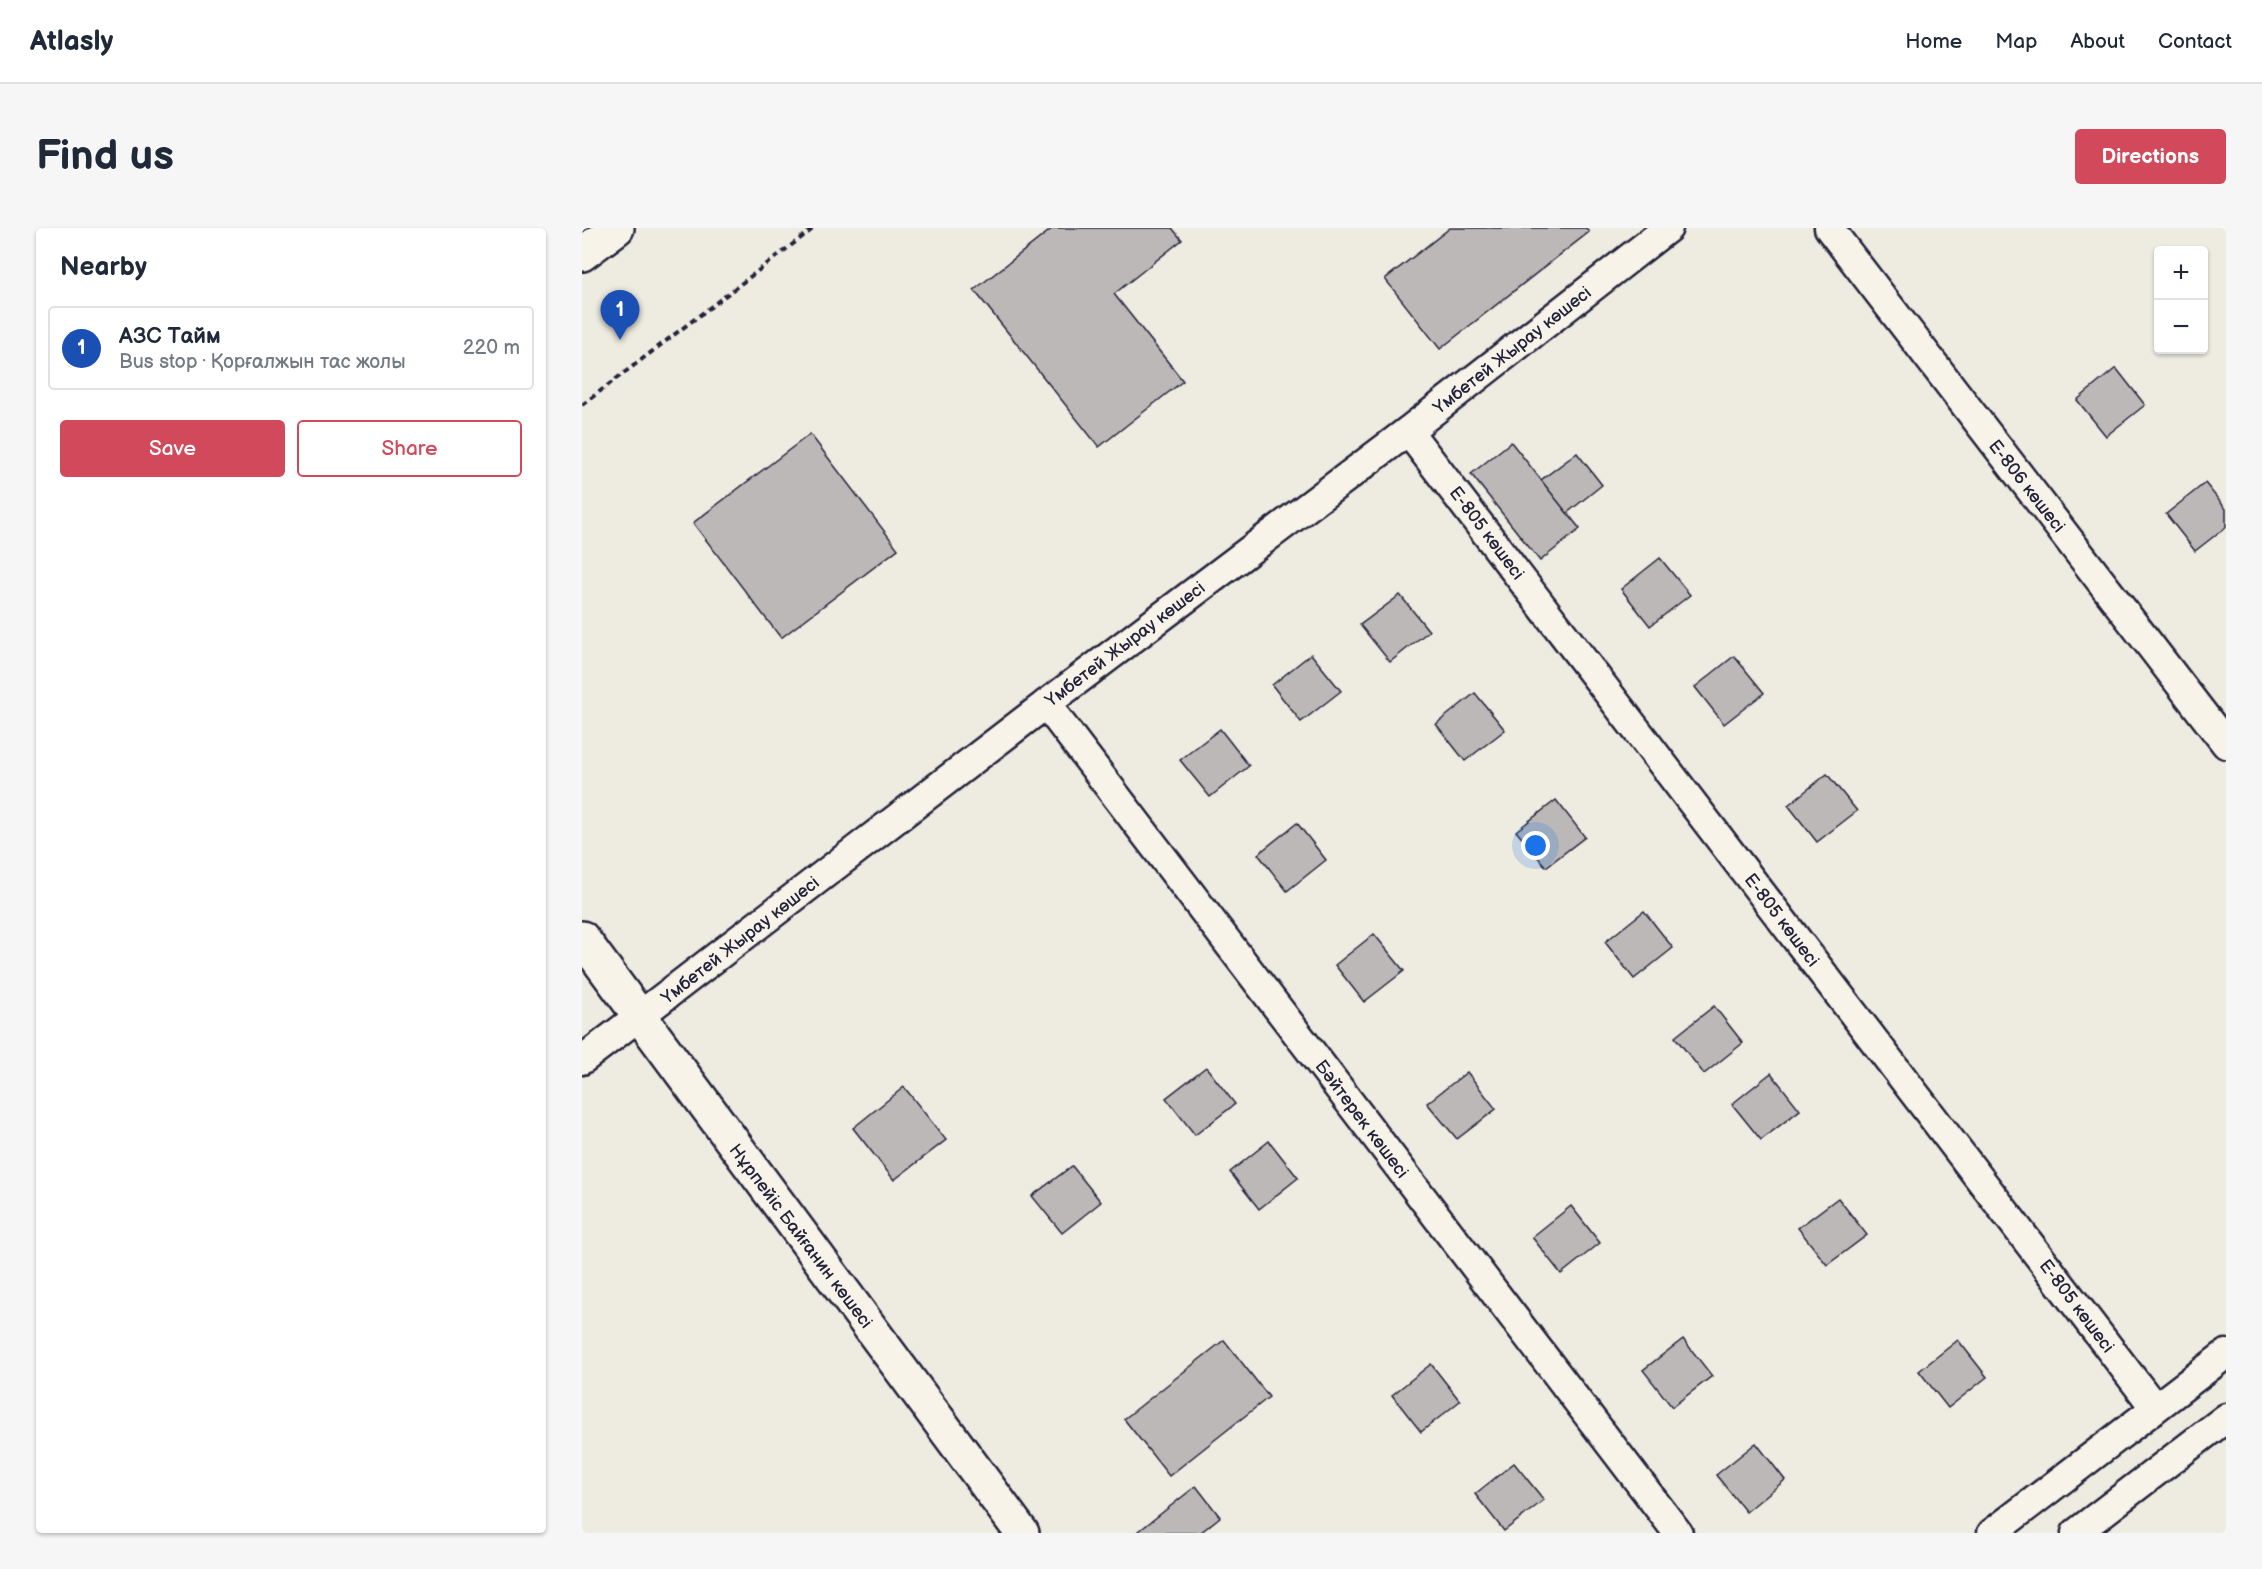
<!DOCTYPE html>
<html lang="en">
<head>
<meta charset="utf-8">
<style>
  :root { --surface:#fff; --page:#f6f6f7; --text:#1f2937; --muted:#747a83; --line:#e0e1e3; --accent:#d1495b }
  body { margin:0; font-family:"Balsamiq Sans",sans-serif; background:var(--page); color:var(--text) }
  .controls { position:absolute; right:18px; top:18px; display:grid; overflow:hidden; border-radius:6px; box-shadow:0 2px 4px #0004 }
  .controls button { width:54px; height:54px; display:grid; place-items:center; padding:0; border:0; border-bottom:2px solid var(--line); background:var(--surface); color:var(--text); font:30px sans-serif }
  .you { position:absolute; left:954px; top:618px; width:21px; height:21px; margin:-15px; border:4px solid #fff; border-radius:50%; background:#1a73e8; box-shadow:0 0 0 9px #1a73e833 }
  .badge { display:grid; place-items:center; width:39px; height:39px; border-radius:50%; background:var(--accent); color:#fff; font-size:20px; font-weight:700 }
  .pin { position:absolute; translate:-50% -50px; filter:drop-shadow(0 2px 3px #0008) }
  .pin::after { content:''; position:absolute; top:32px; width:21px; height:18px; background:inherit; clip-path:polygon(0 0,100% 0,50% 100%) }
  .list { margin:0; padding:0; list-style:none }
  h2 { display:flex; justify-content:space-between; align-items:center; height:78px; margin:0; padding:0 24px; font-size:26px }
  h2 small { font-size:20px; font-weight:400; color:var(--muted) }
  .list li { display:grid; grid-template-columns:39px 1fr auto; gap:18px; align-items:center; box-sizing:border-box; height:84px; margin:0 12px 12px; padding:0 12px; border:2px solid var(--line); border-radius:6px }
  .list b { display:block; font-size:22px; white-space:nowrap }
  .list p { margin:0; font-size:20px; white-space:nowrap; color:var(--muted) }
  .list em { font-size:20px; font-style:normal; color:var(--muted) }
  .actions { display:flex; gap:12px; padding:18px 24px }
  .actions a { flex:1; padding:14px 0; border:2px solid var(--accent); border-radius:6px; text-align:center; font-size:21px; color:var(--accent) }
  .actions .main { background:var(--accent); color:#fff }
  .map { position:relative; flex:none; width:1644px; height:1305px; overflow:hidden; border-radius:6px }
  header { display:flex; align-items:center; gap:36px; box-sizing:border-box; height:84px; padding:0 30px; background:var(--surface); border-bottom:2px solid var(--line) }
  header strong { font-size:28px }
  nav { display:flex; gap:33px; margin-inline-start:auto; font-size:21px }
  .intro { display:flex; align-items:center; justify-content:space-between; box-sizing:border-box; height:144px; padding:0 36px }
  h1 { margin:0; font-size:42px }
  .button { padding:15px 27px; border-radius:6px; background:var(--accent); color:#fff; font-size:21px; font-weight:700 }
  main { display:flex; gap:36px; padding:0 36px }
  aside { flex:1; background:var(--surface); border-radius:6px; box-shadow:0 2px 4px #0004 }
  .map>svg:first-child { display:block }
  .building { fill:#bbb8b7; stroke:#22223b; stroke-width:1.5 }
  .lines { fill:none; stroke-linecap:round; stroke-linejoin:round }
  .minor-casing { stroke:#22223b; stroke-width:33 }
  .tertiary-casing { stroke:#22223b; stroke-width:38 }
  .primary-casing { stroke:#22223b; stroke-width:38 }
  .path { stroke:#22223b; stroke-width:4; stroke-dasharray:6 4.5; stroke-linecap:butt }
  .minor { stroke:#f7f3e8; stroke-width:28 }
  .tertiary { stroke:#f7f3e8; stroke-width:33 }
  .primary { stroke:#f7f3e8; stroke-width:33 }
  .labels { text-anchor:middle; stroke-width:4.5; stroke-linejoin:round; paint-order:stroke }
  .street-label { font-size:18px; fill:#22223b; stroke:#f7f3e8 }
</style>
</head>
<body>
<header>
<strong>Atlasly</strong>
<nav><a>Home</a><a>Map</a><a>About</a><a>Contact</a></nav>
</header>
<div class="intro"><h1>Find us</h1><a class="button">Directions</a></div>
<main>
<aside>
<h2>Nearby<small></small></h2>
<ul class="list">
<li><span class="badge" style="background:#1a4fb4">1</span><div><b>АЗС Тайм</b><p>Bus stop · Қорғалжын тас жолы</p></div><em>220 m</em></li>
</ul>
<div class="actions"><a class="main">Save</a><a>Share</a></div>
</aside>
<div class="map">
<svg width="1644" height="1305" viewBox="0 0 1644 1305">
  <rect width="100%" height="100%" fill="#eeebe1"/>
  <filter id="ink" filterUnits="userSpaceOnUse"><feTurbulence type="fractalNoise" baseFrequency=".0167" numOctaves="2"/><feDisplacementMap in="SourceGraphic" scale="12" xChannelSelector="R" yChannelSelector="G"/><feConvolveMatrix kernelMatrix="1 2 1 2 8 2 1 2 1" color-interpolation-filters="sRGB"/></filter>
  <g filter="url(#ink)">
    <!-- building -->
    <g class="building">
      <path d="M471,0H590L600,12L532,66L601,153L517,219L392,62Z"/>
      <path d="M868,0H1004L1007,4L858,121L803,51Z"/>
      <path d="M1534,140L1563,177L1524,208L1495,172Z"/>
      <path d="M228,206L316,321L199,410L111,295Z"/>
      <path d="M929,214L998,301L958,333L889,246Z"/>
      <path d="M995,225L1020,257L985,285L959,252Z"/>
      <path d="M1623,255L1644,281V299L1613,323L1584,286Z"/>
      <path d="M1078,330L1108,367L1068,398L1039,361Z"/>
      <path d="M818,367L847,403L808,434L778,397Z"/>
      <path d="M729,426L759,463L719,494L690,457Z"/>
      <path d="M1152,428L1182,465L1142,496L1113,459Z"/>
      <path d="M893,465L923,502L883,533L854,496Z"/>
      <path d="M638,501L667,538L628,569L598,532Z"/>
      <path d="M1245,546L1275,583L1235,614L1206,577Z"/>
      <path d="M974,572L1003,609L964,639L934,603Z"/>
      <path d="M715,595L744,632L705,663L676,626Z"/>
      <path d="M1062,683L1091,720L1052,751L1023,714Z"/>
      <path d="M792,706L822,743L782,774L753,737Z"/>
      <path d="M1132,778L1161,815L1122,846L1093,809Z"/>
      <path d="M624,839L653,876L613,907L584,870Z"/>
      <path d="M885,844L914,881L875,911L845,875Z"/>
      <path d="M1189,845L1218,882L1179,912L1150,876Z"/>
      <path d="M322,859L364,912L312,952L271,900Z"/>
      <path d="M687,913L716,950L677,981L648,944Z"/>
      <path d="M490,938L519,974L480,1005L450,968Z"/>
      <path d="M1256,970L1285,1007L1245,1037L1216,1000Z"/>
      <path d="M989,978L1018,1015L979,1046L950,1009Z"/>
      <path d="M1101,1111L1130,1148L1090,1179L1061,1142Z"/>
      <path d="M642,1112L687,1169L587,1248L542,1191Z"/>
      <path d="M1376,1112L1405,1149L1366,1180L1337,1143Z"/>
      <path d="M849,1136L878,1173L839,1204L810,1167Z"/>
      <path d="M1174,1215L1203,1252L1164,1284L1134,1247Z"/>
      <path d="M932,1235L962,1272L922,1303L893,1266Z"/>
      <path d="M614,1258L638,1289L618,1305H559L557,1303Z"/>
    </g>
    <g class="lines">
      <defs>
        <g id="minor">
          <path d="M1247,0L1644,516"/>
          <path d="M826,203L1573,1180"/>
          <path d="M464,476L1096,1305"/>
          <path d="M0,832L464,476L826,203L1086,0"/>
          <path d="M1410,1305L1644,1126"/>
          <path d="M1494,1305L1644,1190"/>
        </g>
        <path id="tertiary" d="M0,710L440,1305"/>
        <path id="primary" d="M0,26L35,0"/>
      </defs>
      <!-- minor casing -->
      <use href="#minor" class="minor-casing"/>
      <!-- tertiary casing -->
      <use href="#tertiary" class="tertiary-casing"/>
      <!-- primary casing -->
      <use href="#primary" class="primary-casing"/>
      <!-- path -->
      <path class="path" d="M0,177L232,0"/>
      <!-- minor -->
      <use href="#minor" class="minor"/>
      <!-- tertiary -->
      <use href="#tertiary" class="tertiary"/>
      <!-- primary -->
      <use href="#primary" class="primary"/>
    </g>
  </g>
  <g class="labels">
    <!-- street labels -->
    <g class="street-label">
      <text transform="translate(930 122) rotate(-38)" y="6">Үмбетей Жырау көшесі</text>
      <text transform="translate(1445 258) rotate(52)" y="6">Е-806 көшесі</text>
      <text transform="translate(905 305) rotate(53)" y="6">Е-805 көшесі</text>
      <text transform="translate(543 416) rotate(-37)" y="6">Үмбетей Жырау көшесі</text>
      <text transform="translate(1200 692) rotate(53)" y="6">Е-805 көшесі</text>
      <text transform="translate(158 712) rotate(-38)" y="6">Үмбетей Жырау көшесі</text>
      <text transform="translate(780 891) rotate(53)" y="6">Бәйтерек көшесі</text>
      <text transform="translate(219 1008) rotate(53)" y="6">Нұрпейіс Байғанин көшесі</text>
      <text transform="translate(1495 1078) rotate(53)" y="6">Е-805 көшесі</text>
    </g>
  </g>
</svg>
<div class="controls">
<button>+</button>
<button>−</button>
</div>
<div class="you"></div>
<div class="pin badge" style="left:38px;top:112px;background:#1a4fb4">1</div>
</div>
</main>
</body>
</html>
